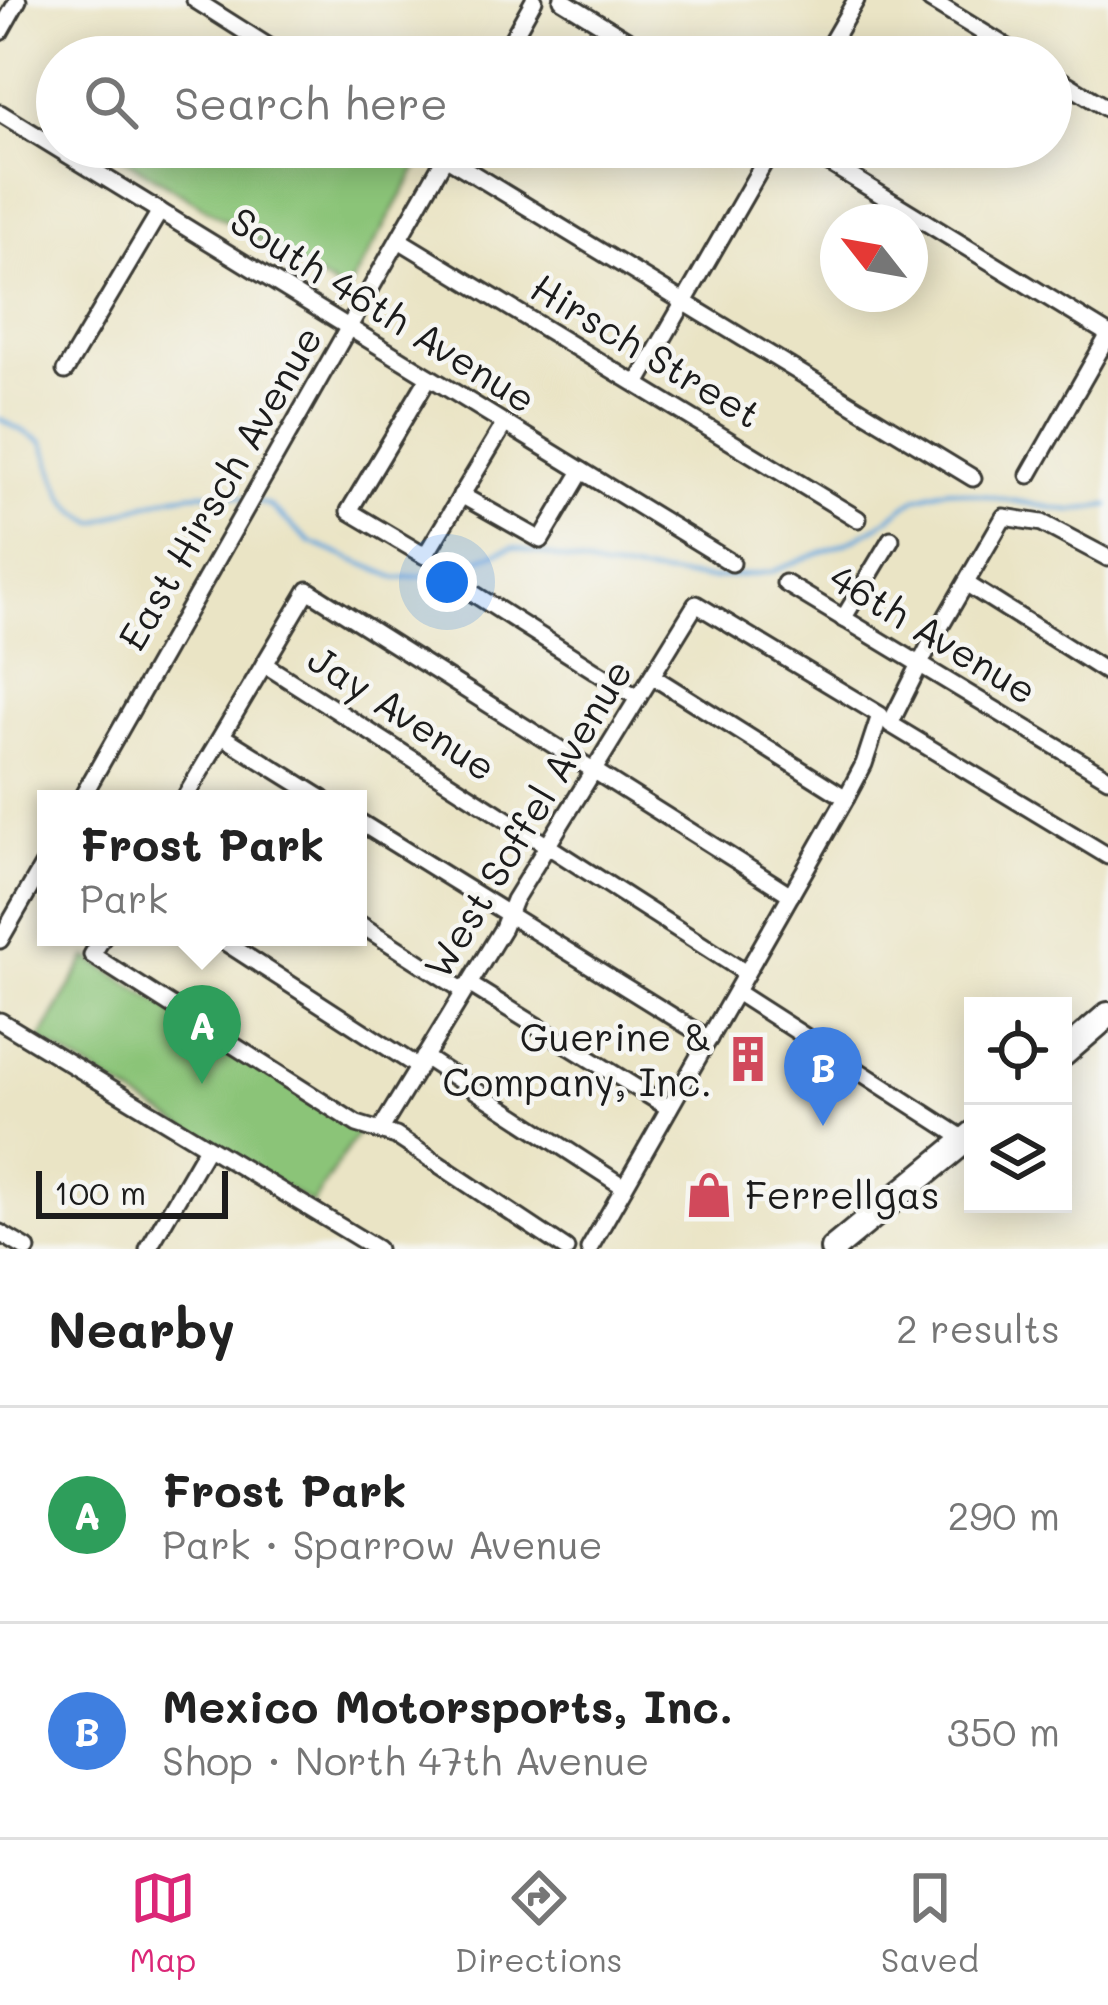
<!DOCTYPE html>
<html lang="en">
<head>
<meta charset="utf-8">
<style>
  :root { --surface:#fff; --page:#f2f2f2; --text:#222; --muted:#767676; --line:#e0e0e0; --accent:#db2777 }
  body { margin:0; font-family:Mali,sans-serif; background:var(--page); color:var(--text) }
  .controls { position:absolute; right:36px; bottom:36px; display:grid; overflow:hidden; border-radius:0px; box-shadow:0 6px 30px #0003 }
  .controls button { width:108px; height:108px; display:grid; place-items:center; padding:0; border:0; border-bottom:3px solid var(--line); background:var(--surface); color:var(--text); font:60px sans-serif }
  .compass { position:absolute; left:820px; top:204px; width:108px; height:108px; border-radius:50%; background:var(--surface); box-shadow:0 6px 30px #0003; rotate:301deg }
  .scale { position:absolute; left:36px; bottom:30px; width:192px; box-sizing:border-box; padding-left:12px; border:6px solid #1c1c1c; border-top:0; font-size:33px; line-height:42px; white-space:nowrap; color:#1c1c1c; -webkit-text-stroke:9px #f6f6f2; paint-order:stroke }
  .you { position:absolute; left:447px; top:582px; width:42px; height:42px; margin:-30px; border:9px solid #fff; border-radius:50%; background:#1a73e8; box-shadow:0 0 0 18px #1a73e833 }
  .badge { display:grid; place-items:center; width:78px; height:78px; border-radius:50%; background:var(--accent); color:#fff; font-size:39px; font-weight:700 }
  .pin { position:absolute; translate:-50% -99px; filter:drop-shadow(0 3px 6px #0008) }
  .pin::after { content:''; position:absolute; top:63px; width:42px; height:36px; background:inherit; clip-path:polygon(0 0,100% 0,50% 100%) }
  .popup { position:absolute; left:37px; top:790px; width:330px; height:156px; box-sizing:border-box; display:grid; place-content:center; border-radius:0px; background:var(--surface); filter:drop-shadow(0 3px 9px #0005); font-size:39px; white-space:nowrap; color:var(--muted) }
  .popup b { font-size:45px; color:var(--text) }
  .popup::after { content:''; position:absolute; left:50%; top:100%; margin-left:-24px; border:24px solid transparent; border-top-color:var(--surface) }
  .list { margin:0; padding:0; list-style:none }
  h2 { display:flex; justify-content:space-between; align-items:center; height:156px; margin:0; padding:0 48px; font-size:51px }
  h2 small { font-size:39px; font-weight:400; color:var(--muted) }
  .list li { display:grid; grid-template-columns:78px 1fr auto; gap:36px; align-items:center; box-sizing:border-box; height:216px; padding:0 48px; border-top:3px solid var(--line) }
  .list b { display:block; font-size:45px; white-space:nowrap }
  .list p { margin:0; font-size:39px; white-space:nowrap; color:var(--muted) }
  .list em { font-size:39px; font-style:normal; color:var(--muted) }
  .icon { flex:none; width:66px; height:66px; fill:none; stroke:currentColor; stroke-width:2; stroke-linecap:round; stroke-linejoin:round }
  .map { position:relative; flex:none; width:1108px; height:1249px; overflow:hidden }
  .search { position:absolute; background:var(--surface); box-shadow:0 6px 30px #0003; left:36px; right:36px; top:36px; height:132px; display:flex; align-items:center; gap:30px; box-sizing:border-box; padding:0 42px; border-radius:66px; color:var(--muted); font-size:45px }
  .sheet { height:588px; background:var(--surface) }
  nav { display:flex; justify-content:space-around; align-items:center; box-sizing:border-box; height:168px; border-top:3px solid var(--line); background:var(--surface); font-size:33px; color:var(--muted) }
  nav a { display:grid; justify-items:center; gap:6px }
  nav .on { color:var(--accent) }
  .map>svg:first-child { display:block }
  .green { fill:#8bc478; stroke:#54704a; stroke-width:3 }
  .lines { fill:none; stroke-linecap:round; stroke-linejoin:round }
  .stream { stroke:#68a8db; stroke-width:4.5 }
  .minor-casing { stroke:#3b3a35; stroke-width:21 }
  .primary-casing { stroke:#3b3a35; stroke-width:30 }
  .minor { stroke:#fff; stroke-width:15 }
  .primary { stroke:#fff; stroke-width:24 }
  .labels { text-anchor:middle; stroke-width:9; stroke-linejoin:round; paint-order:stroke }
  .street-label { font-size:39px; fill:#1c1c1c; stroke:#f6f6f2 }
  .poi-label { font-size:39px; fill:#1c1c1c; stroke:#f6f6f2; text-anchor:end }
</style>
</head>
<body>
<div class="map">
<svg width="1108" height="1249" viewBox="0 0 1108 1249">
  <rect width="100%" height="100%" fill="#f6f6f2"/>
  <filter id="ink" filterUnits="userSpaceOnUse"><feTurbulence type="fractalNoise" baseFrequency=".00833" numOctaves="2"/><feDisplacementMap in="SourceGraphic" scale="24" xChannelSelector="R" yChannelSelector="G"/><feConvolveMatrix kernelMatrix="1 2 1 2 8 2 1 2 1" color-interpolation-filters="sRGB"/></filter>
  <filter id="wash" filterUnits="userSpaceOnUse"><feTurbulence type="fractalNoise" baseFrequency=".004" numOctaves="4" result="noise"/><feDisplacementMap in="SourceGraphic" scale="48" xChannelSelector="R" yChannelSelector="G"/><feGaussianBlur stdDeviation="2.7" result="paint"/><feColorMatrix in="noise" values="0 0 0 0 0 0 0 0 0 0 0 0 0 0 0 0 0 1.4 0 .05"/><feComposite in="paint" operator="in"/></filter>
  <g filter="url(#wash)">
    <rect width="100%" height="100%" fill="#eae4c5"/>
    <!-- green -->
    <g class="green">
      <path d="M105,147H400L422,160L346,294Z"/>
      <path d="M87,957L360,1129L312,1204L40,1040Z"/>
    </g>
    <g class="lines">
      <!-- stream -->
      <g class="stream">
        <path d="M0,419L43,442C58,477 58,508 96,523C146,504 191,483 244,498"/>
        <path d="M255,501L269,505L310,542L397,578L432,575L513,547L603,569L711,579L771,572L850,541L878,526L916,498L948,489L1070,511L1108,505"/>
      </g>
    </g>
  </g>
  <g filter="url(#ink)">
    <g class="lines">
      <defs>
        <g id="minor">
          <path d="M195,0L285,57"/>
          <path d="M562,0L655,57"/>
          <path d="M930,0L1023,57"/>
          <path d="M0,32L18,0"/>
          <path d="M502,57L534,0"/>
          <path d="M823,57L856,0"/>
          <path d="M1051,74L1108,109"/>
          <path d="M0,113L732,563"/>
          <path d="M429,147L973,478"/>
          <path d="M803,147L1108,334"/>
          <path d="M399,240L858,519"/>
          <path d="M65,371L160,211"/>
          <path d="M429,377L349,511L425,556L505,423"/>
          <path d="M637,384L773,147"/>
          <path d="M1029,475L1108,336"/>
          <path d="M461,495L541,540L582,471"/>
          <path d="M1108,558L1042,523L1004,517L928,648L890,724L1108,856"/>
          <path d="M785,583L1108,778"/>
          <path d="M967,584L1108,673"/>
          <path d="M460,585L638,698"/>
          <path d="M843,619L891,539"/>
          <path d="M264,664L746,973"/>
          <path d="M652,676L846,798"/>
          <path d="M222,736L323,799"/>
          <path d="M81,799L451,147"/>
          <path d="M184,799L308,590L791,895"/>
          <path d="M358,821L709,1039"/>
          <path d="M358,923L464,991"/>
          <path d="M103,937L92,955L357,1124L396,1136L566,1249"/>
          <path d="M217,937L418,1067"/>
          <path d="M0,940L46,860"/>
          <path d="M469,984L669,1108"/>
          <path d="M736,992L966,1140"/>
          <path d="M0,1021L377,1249"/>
          <path d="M424,1057L624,1187"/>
          <path d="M381,1129L503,928L514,900L696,604L880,715L864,764L846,798L589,1249"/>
          <path d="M0,1233L27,1249"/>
          <path d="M148,1249L206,1149"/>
        </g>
        <g id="primary">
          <path d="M1063,1054L1108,1015"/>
          <path d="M833,1249L973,1134"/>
        </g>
      </defs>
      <!-- minor casing -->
      <use href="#minor" class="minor-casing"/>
      <!-- primary casing -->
      <use href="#primary" class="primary-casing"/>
      <!-- minor -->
      <use href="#minor" class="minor"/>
      <!-- primary -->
      <use href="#primary" class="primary"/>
    </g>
  </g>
  <!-- icons -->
  <defs>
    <symbol id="building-bare" viewBox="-9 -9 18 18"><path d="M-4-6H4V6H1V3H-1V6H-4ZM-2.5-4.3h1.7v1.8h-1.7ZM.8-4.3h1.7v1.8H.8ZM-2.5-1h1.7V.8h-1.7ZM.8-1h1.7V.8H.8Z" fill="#d1495b" stroke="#f6f6f2" stroke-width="2.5" paint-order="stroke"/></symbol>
    <symbol id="shop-bare" viewBox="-9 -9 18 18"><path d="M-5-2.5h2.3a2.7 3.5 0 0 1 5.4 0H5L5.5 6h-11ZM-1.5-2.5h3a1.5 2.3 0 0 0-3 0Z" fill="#d1495b" stroke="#f6f6f2" stroke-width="2.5" paint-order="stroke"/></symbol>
  </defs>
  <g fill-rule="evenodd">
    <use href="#building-bare" x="715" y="1026" width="66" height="66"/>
    <use href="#shop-bare" x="676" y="1162" width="66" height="66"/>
  </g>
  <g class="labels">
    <!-- street labels -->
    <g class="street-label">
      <text transform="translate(383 310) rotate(32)" y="14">South 46th Avenue</text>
      <text transform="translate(646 351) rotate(31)" y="14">Hirsch Street</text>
      <text transform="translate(220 488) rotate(-60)" y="14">East Hirsch Avenue</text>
      <text transform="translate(933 634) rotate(31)" y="14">46th Avenue</text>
      <text transform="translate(402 713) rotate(33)" y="14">Jay Avenue</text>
      <text transform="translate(528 819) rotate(-59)" y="14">West Soffel Avenue</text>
    </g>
    <!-- poi labels -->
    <g class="poi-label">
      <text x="712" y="1051">Guerine &amp;<tspan x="712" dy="45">Company, Inc.</tspan></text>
      <text x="745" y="1209" text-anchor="start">Ferrellgas</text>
    </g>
  </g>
</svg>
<div class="controls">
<button><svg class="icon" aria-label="locate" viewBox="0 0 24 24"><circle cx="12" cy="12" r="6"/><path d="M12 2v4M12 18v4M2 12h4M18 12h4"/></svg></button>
<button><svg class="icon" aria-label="layers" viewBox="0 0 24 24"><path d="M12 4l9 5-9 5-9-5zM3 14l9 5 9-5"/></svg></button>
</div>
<svg class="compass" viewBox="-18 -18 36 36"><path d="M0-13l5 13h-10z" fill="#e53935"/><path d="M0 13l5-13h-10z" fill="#767676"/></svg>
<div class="scale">100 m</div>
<div class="you"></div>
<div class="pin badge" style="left:202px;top:1084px;background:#2e9e5b">A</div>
<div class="popup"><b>Frost Park</b>Park</div>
<div class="pin badge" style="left:823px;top:1126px;background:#3f7fe0">B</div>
<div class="search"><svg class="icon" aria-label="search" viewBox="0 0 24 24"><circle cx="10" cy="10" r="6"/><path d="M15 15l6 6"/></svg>Search here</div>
</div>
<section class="sheet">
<h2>Nearby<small>2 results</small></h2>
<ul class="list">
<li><span class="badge" style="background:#2e9e5b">A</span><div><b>Frost Park</b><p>Park · Sparrow Avenue</p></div><em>290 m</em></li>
<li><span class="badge" style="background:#3f7fe0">B</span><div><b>Mexico Motorsports, Inc.</b><p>Shop · North 47th Avenue</p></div><em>350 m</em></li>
</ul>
</section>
<nav>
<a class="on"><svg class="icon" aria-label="map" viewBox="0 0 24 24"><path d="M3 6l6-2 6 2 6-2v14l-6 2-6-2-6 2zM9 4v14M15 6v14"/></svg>Map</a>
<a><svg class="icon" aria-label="directions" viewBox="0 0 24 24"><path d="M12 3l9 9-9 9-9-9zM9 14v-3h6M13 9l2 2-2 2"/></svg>Directions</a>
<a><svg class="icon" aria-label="saved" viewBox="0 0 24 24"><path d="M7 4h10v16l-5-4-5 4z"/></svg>Saved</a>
</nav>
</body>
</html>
